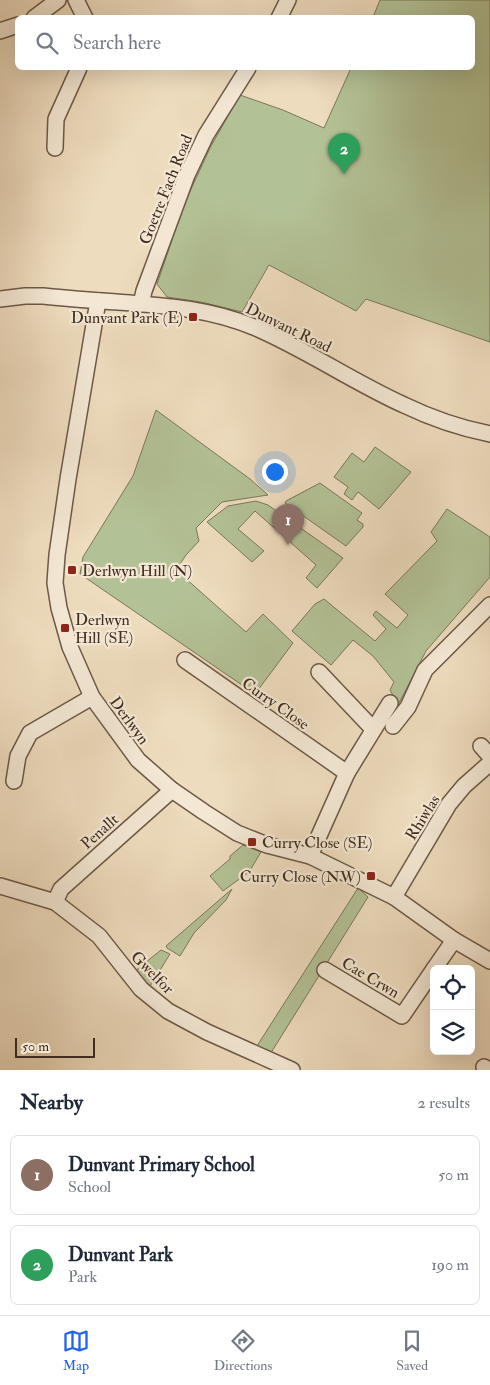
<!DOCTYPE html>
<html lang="en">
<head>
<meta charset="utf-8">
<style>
  :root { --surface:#fff; --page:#f6f6f7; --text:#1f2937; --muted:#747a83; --line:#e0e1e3; --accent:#2563eb }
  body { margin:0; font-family:"IM FELL Double Pica",serif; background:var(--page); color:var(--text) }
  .controls { position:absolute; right:15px; bottom:15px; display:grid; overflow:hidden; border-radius:8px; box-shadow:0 5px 20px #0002 }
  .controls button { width:45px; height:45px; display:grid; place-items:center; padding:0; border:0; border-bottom:1px solid var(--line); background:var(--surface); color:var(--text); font:25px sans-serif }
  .scale { position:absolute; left:15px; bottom:12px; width:80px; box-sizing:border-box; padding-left:5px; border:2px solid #422d1f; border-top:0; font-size:14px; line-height:18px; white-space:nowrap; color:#422d1f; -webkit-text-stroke:4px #f4e8d5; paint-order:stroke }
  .you { position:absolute; left:274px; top:471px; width:18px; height:18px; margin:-12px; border:4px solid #fff; border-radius:50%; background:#1a73e8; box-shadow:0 0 0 8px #1a73e833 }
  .badge { display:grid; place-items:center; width:32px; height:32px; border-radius:50%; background:var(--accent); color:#fff; font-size:16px; font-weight:700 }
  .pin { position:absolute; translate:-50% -41px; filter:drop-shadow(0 1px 2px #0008) }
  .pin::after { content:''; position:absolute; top:26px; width:18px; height:15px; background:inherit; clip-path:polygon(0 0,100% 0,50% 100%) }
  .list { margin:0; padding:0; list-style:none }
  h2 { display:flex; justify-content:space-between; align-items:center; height:65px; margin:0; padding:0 20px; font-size:21px }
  h2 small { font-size:16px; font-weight:400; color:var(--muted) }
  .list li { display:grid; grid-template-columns:32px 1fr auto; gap:15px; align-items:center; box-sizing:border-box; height:80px; margin:0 10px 10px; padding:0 10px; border:1px solid var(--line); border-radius:8px }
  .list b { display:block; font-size:19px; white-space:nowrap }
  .list p { margin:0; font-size:16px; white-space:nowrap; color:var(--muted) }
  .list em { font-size:16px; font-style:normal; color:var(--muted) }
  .icon { flex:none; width:28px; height:28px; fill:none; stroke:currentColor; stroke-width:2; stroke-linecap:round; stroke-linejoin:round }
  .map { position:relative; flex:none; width:490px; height:1070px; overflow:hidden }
  .search { position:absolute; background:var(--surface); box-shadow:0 5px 20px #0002; left:15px; right:15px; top:15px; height:55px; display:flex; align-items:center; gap:12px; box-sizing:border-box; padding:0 18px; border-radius:8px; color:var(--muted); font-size:19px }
  .sheet { height:245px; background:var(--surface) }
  nav { display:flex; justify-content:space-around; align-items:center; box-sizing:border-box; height:70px; border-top:1px solid var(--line); background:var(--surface); font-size:14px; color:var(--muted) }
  nav a { display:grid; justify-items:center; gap:2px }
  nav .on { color:var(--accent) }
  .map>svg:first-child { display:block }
  .green { fill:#b3c296; stroke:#7a785a }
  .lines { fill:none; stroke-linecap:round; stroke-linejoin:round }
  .minor-casing { stroke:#6d5947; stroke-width:18 }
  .minor { stroke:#f4e8d5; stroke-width:15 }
  .poi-dot { fill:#8f2418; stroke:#f4e8d5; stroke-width:2 }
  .labels { text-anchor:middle; stroke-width:4.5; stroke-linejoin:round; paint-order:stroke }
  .street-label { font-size:16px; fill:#422d1f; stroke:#f4e8d5 }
  .poi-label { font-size:16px; fill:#422d1f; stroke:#f4e8d5; text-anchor:start }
</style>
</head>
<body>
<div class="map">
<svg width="490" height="1070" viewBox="0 0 490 1070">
  <rect width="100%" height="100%" fill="#eedcbe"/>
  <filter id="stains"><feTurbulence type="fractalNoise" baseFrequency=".004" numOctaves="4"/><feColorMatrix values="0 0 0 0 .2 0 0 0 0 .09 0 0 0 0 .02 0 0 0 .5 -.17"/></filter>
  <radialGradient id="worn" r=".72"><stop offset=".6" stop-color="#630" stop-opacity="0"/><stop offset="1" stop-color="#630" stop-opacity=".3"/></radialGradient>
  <!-- green -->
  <g class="green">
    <path d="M380,0H490V342L366,299L356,311L269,265L242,312L201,302L167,297L157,284L185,202L211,146L240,95L283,110L324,128L351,68H472V18L373,17Z"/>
    <path d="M156,410L250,479L268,495L222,502L196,528L199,541L186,555L176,570L246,632L263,614L293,643L255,694L80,574L83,557L133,476Z"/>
    <path d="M375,447L411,472L379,509L358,492L352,500L344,494L348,487L334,477L352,453L364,462Z"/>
    <path d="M320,483L362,513L357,520L363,524V527L346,546L285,503L286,501Z"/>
    <path d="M256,501L268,505L343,558L317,588L306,578L316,565L255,511L238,529L264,551L252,562L207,522L228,506Z"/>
    <path d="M447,509L490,537V577L426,651L398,705L390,690L394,682L373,656L353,640L331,665L292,631L315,604L324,599L375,641L386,629L373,615L376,611L397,628L408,615L385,594L437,541L431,532Z"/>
    <path d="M243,845L261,852L249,872L223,891L210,876L230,859V856Z"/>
    <path d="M358,888L368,897L269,1056L255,1049Z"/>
    <path d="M232,889L226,900L194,933L180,956L167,948L166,946Z"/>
    <path d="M161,950L170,954L149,988L135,971Z"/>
  </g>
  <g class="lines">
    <defs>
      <g id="minor">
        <path d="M76,0L85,18"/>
        <path d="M34,18L58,0"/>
        <path d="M279,18L288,0"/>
        <path d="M0,31L18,25"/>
        <path d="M55,148L56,119L79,68"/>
        <path d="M0,299L25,296H43C63,298 83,300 103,301C155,305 208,307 256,328C307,350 353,382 404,405C431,418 460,428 490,434"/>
        <path d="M98,301L68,479L57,555L55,583L59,608L70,647L92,697L138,760L172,790L204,812L237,833L267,845L310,856L394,897L454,940L490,961"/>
        <path d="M141,304L144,291L187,175L206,135L248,68"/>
        <path d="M185,660L347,773L310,856"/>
        <path d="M319,672L373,729"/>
        <path d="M393,726L408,707L425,670L490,605"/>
        <path d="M481,746L490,756"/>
        <path d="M347,773L390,703"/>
        <path d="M14,781L18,756L30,733L92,697"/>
        <path d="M0,886L55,902L99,936L141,989L168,1011L207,1032L292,1070"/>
        <path d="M394,897L449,804L464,786L490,763"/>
        <path d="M55,902L61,889L172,790"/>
        <path d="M434,969L454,940"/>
        <path d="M325,970L402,1016L434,969"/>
        <path d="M484,1067L488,1070"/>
      </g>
    </defs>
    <!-- minor casing -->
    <use href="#minor" class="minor-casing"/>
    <!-- minor -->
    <use href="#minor" class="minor"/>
  </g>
  <!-- markers -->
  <g class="poi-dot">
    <rect x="188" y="312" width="10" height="10" rx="2.5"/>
    <rect x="67" y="565" width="10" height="10" rx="2.5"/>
    <rect x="60" y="623" width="10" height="10" rx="2.5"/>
    <rect x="247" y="837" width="10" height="10" rx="2.5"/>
    <rect x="366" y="871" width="10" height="10" rx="2.5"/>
  </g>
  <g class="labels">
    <!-- street labels -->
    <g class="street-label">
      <text transform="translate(165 189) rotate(-68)" y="6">Goetre Fach Road</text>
      <text transform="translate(289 327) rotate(26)" y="6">Dunvant Road</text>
      <text transform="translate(276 703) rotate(35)" y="6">Curry Close</text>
      <text transform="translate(130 720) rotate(54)" y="6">Derlwyn</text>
      <text transform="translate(422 817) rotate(-58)" y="6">Rhiwlas</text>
      <text transform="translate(99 831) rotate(-42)" y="6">Penallt</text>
      <text transform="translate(153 972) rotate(45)" y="6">Gwelfor</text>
      <text transform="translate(371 977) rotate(31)" y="6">Cae Crwn</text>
    </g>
    <!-- poi labels -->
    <g class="poi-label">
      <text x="183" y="323" text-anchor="end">Dunvant Park (E)</text>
      <text x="82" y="576">Derlwyn Hill (N)</text>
      <text x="75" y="625">Derlwyn<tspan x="75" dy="18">Hill (SE)</tspan></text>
      <text x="262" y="848">Curry Close (SE)</text>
      <text x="361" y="882" text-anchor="end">Curry Close (NW)</text>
    </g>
  </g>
  <rect width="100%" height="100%" filter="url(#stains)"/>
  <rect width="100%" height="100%" fill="url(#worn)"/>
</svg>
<div class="controls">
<button><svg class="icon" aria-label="locate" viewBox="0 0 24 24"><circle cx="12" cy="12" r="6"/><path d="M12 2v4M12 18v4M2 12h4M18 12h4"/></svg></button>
<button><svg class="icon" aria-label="layers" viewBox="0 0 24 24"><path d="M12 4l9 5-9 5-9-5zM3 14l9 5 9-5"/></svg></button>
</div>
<div class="scale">50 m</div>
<div class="you"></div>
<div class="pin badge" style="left:288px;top:545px;background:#8d6e63">1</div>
<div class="pin badge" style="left:344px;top:174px;background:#2e9e5b">2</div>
<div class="search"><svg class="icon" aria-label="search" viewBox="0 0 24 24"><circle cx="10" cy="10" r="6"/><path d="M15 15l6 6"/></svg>Search here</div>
</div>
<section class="sheet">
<h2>Nearby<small>2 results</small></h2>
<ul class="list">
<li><span class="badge" style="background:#8d6e63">1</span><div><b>Dunvant Primary School</b><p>School</p></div><em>50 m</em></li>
<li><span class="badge" style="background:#2e9e5b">2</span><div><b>Dunvant Park</b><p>Park</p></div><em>190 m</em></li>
</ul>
</section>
<nav>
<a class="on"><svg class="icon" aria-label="map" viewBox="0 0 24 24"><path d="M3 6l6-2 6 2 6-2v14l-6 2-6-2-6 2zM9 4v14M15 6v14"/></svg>Map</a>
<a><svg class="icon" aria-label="directions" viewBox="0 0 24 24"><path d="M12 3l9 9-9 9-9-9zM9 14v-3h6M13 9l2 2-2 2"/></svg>Directions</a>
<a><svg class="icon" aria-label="saved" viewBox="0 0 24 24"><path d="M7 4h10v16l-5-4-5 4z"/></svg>Saved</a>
</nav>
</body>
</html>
